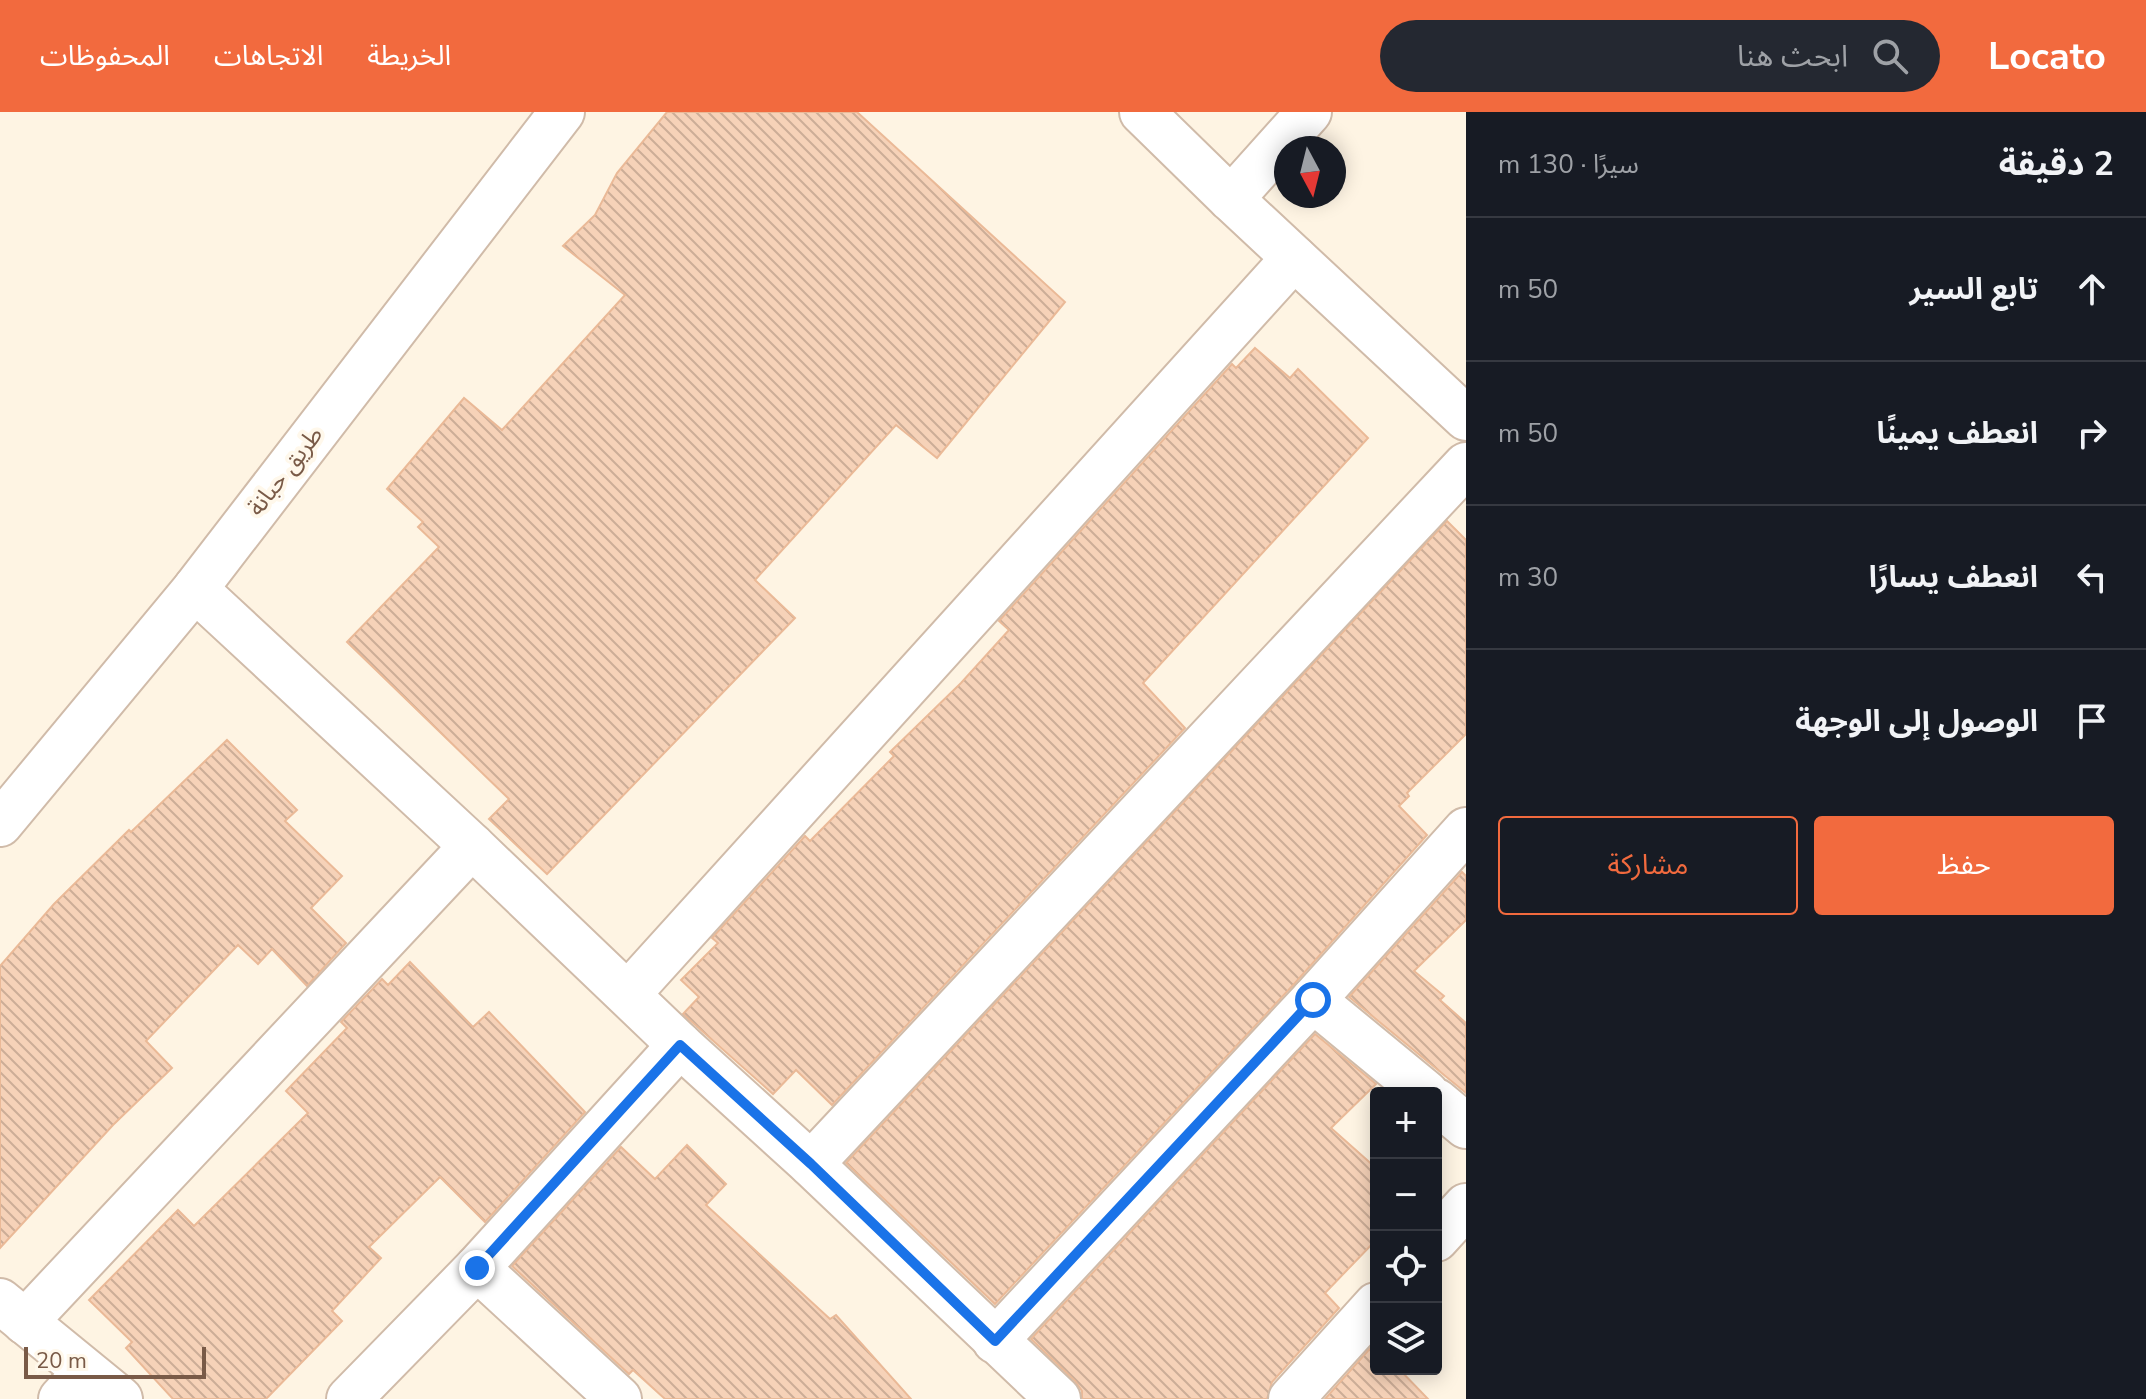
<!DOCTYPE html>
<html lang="ar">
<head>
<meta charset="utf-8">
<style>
  :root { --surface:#171b24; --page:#242831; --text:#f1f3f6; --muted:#9ea1a6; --line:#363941; --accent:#f26a3e }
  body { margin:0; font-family:"Nunito Sans","Noto Sans Arabic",sans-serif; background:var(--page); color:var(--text); direction:rtl }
  .controls { position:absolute; right:24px; bottom:24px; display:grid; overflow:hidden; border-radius:8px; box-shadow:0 4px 20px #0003 }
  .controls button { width:72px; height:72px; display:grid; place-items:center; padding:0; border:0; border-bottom:2px solid var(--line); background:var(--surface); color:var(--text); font:40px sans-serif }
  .compass { position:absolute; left:1274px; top:24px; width:72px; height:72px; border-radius:50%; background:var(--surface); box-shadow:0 4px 20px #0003; rotate:173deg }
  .scale { position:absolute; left:24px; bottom:20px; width:182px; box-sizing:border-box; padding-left:8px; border:4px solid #795a47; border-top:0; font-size:22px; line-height:28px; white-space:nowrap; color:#795a47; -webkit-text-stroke:6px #fff8eb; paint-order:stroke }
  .stop { position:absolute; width:24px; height:24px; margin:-18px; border:6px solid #1a73e8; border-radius:50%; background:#fff }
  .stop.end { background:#1a73e8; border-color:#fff; box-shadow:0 2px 8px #0008 }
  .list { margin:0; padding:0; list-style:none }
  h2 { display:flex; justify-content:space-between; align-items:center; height:104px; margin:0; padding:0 32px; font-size:34px }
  h2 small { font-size:26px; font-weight:400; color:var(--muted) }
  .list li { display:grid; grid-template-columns:52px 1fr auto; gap:24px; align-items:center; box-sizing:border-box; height:144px; padding:0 32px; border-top:2px solid var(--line) }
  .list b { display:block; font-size:30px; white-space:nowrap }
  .list em { font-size:26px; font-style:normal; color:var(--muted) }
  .actions { display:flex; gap:16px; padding:24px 32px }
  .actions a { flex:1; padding:18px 0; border:2px solid var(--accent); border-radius:8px; text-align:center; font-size:28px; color:var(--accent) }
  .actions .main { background:var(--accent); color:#fff }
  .icon { flex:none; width:44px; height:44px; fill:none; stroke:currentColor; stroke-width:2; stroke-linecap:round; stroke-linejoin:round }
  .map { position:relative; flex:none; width:1466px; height:1287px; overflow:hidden; direction:ltr }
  header { display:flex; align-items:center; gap:48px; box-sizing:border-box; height:112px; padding:0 40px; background:var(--accent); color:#fff }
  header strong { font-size:38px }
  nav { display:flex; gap:44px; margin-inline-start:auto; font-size:28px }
  .search { width:560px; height:72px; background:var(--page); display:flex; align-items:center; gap:20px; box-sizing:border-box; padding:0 28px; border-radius:44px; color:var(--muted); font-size:30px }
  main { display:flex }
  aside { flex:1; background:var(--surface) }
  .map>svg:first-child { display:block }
  .building { fill:url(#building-back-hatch); stroke:#eab997; stroke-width:2 }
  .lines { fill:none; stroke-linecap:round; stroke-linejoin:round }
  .minor-casing { stroke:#d0bba9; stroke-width:48 }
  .tertiary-casing { stroke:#d0bba9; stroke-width:48 }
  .minor { stroke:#fff; stroke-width:44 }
  .tertiary { stroke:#fff; stroke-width:44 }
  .route { stroke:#1a73e8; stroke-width:10 }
  .labels { text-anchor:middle; stroke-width:8; stroke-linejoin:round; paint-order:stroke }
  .street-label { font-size:24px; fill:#795a47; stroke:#fff8eb }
</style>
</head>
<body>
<header>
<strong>Locato</strong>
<div class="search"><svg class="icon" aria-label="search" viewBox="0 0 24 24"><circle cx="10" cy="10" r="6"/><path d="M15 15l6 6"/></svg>ابحث هنا</div>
<nav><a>الخريطة</a><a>الاتجاهات</a><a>المحفوظات</a></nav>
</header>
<main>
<aside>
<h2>2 دقيقة<small>سيرًا · 130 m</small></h2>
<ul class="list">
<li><svg class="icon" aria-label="ahead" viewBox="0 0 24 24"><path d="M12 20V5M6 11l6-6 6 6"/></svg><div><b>تابع السير</b></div><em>50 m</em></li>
<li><svg class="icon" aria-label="right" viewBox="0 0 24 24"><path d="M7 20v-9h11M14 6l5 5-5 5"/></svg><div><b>انعطف يمينًا</b></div><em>50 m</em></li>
<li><svg class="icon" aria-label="left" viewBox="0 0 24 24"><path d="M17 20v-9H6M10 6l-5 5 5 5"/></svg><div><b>انعطف يسارًا</b></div><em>30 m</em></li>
<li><svg class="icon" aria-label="arrive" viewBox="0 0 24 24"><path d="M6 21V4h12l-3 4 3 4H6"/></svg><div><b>الوصول إلى الوجهة</b></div></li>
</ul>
<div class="actions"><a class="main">حفظ</a><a>مشاركة</a></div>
</aside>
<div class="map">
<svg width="1466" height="1287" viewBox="0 0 1466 1287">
  <defs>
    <pattern id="building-back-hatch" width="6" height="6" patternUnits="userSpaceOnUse" patternTransform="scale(2)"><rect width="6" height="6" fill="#f6d2b8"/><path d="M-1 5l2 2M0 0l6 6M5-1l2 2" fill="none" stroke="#ccad97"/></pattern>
  </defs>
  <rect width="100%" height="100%" fill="#fef4e3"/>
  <!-- building -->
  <g class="building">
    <path d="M667,0H857L1065,190L937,346L896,313L755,468L795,506L547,762L489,707L509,687L347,530L439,435L418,415L423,410L387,377L464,286L502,318L625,183L563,134L595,103L617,61Z"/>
    <path d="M1255,236L1290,266L1298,257L1368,326L1143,571L1185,616L832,993L796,958L773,982L683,902L699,885L681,868L718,831L712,826L805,724L810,729L894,644L890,640L961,571L1009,518L999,509L1232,252L1236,256Z"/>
    <path d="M1447,409L1466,428V622L1407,681L1409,684L1399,694L1427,723L1295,871L995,1192L846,1051Z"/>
    <path d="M227,628L297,698L285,709L342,764L311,796L346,831L307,874L272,837L258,852L238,833L146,929L172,956L113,1013L0,1136V854L54,792L129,718L131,720Z"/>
    <path d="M1462,760L1466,764V808L1414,859L1444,884L1440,888L1466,911V981L1349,885Z"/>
    <path d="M410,850L473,915L489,900L585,1000L485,1110L440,1065L369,1135L381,1146L332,1199L342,1209L266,1287H173L126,1236L132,1230L89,1188L178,1098L194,1114L308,1001L286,979L347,916L341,910L382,867L388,873Z"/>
    <path d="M1315,922L1376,972L1331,1016L1376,1056V1128L1325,1181L1339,1196L1272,1270L1267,1287H1082V1279L1075,1269L1031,1227Z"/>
    <path d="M687,1033L726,1072L706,1093L830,1207L836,1203L911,1287H665L633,1258L629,1262L512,1154L621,1035L655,1067Z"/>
    <path d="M1374,1232L1376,1257H1399L1428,1287H1325Z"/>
  </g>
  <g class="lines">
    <defs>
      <g id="minor">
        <path d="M1142,0L1231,87L1466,306"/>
        <path d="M1231,87L1309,0"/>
        <path d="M195,477L472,734L680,933L811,1052L1058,1287"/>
        <path d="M628,882L1294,146"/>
        <path d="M1313,888L1426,981"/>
        <path d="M1436,989L1466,1014"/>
        <path d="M811,1052L1466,353"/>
        <path d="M1436,1127L1466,1094"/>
        <path d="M477,1156L619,1287"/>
        <path d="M0,1189L120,1287"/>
        <path d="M25,1210L472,734"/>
        <path d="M995,1229L1313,888L1466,718"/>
        <path d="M61,1287L86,1260"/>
        <path d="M349,1287L477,1156L680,933"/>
        <path d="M1291,1287L1376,1193"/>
      </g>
      <path id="tertiary" d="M0,712L195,477L562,0"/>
    </defs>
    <!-- minor casing -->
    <use href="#minor" class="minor-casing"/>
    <!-- tertiary casing -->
    <use href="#tertiary" class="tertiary-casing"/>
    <!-- minor -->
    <use href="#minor" class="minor"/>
    <!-- tertiary -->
    <use href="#tertiary" class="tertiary"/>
  </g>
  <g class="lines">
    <!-- route -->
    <path class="route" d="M477,1156L680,933L811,1052L995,1229L1313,888"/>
  </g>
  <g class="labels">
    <!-- street labels -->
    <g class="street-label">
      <text transform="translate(285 359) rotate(-52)" y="8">طريق حبانة</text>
    </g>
  </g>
</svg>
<div class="controls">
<button>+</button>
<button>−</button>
<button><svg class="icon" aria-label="locate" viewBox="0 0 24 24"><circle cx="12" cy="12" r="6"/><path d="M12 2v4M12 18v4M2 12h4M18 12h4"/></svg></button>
<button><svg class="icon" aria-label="layers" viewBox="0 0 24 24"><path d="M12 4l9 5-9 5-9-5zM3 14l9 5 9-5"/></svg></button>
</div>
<svg class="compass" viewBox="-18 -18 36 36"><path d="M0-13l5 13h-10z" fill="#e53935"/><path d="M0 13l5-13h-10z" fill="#9ea1a6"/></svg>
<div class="scale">20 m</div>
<div class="stop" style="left:1313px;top:888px"></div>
<div class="stop end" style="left:477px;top:1156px"></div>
</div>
</main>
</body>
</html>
